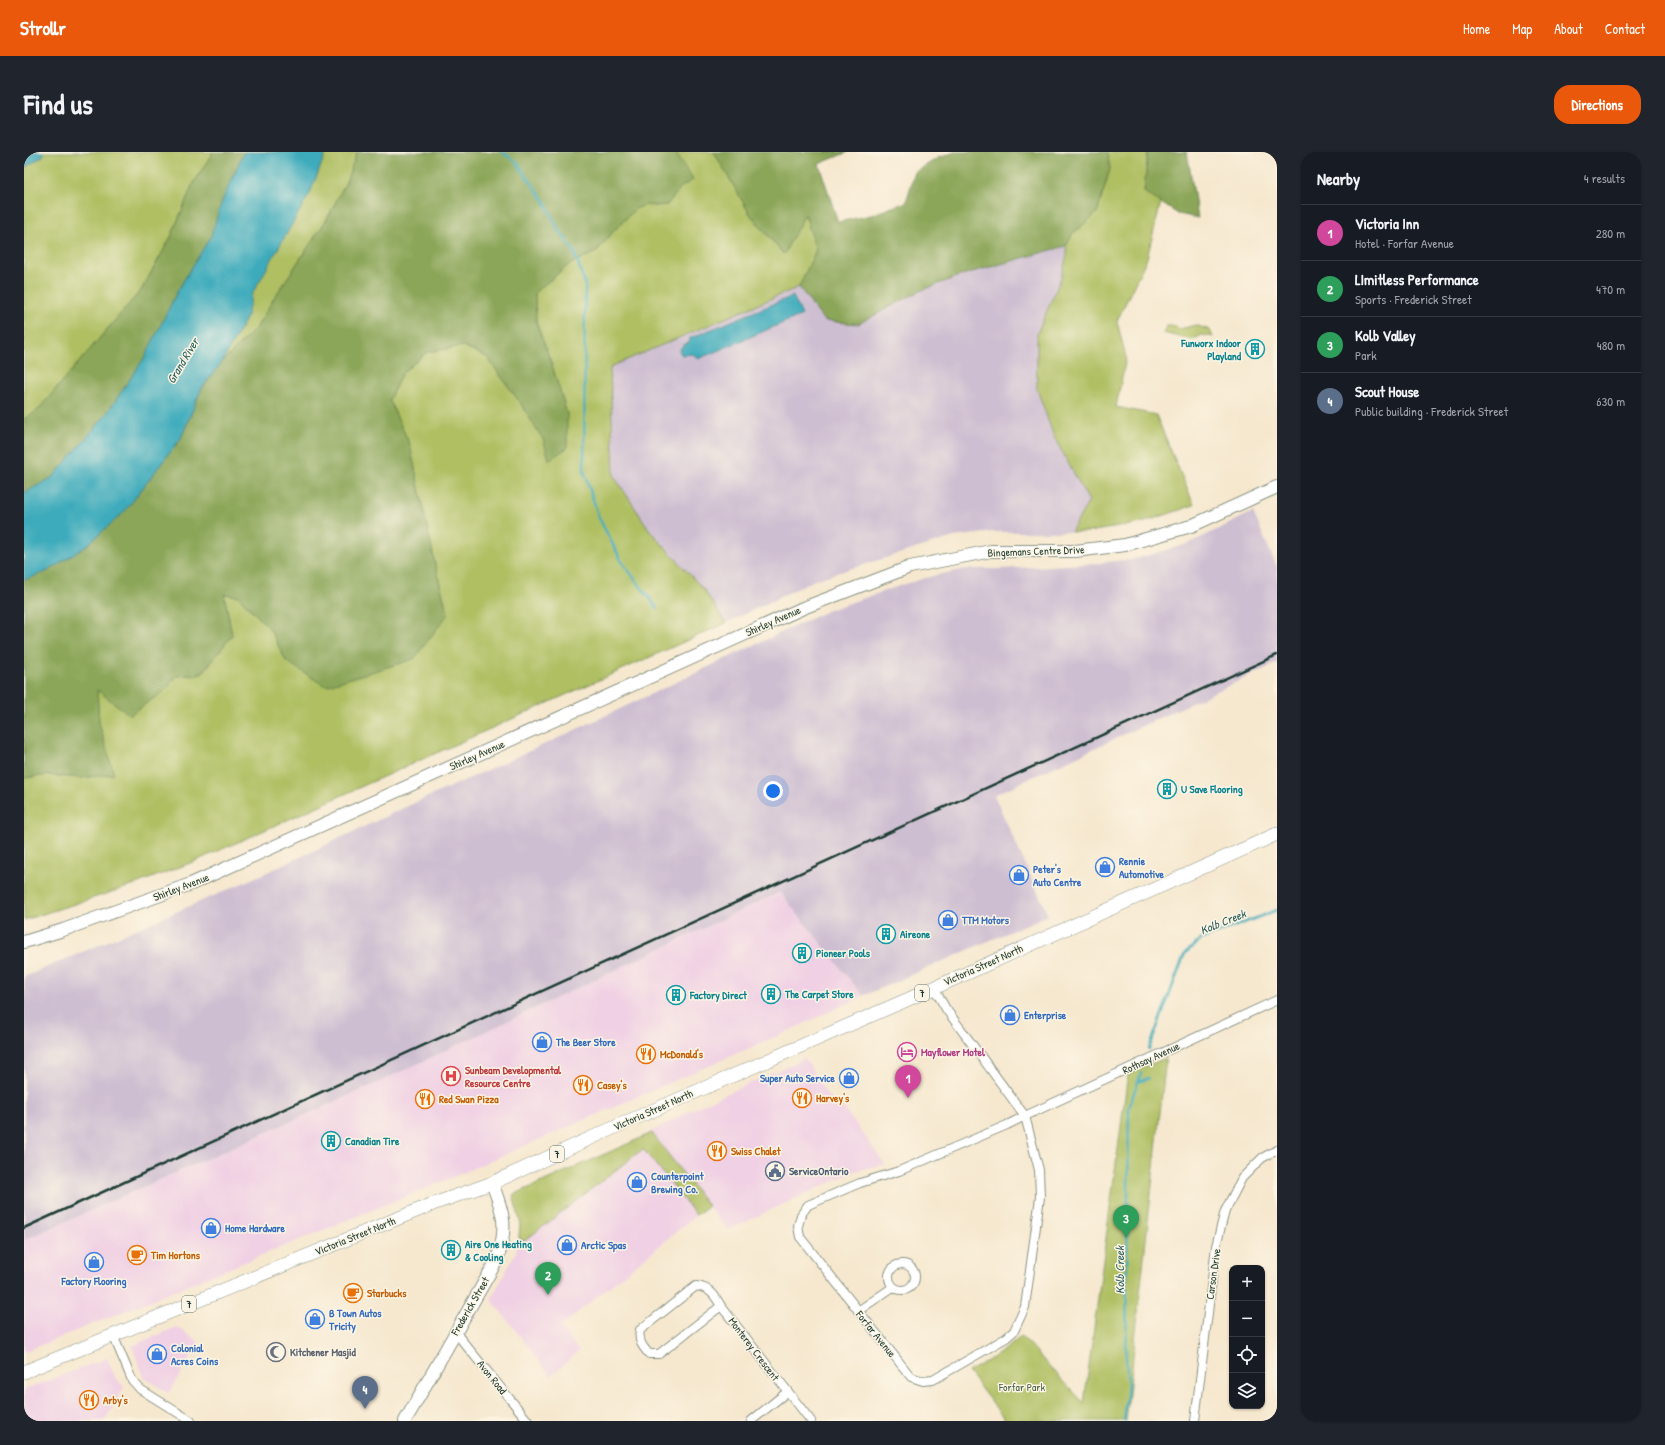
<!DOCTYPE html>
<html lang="en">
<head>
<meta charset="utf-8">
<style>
  :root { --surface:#171b24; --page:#20242c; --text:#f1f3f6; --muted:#9ea1a6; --line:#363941; --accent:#ea580c }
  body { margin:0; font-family:"Patrick Hand",sans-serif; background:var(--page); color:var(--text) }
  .controls { position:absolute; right:12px; bottom:12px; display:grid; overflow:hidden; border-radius:8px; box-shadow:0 1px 3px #0004 }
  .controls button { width:36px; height:36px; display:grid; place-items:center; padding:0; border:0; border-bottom:1px solid var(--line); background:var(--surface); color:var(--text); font:20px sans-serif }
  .you { position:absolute; left:749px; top:639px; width:14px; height:14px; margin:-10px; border:3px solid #fff; border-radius:50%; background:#1a73e8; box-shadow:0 0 0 6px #1a73e833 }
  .badge { display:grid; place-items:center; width:26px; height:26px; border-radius:50%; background:var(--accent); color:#fff; font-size:13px; font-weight:700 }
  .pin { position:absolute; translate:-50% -33px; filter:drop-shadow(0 1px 2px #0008) }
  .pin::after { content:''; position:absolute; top:21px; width:14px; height:12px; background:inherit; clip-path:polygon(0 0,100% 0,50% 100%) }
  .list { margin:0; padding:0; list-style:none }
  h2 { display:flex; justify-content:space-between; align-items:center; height:52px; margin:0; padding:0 16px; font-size:17px }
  h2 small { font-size:13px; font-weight:400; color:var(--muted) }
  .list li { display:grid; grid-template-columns:26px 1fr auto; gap:12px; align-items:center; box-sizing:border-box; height:56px; padding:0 16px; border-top:1px solid var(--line) }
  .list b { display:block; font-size:15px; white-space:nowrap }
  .list p { margin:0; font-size:13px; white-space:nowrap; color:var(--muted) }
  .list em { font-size:13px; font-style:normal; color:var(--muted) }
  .icon { flex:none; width:22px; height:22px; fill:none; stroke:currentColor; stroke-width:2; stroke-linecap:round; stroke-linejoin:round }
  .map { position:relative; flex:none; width:1253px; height:1269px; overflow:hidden; border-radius:16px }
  header { display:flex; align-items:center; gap:24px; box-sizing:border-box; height:56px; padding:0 20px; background:var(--accent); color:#fff }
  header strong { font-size:19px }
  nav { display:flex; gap:22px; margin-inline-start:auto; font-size:14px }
  .intro { display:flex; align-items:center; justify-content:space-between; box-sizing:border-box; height:96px; padding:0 24px }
  h1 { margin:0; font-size:28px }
  .button { padding:10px 18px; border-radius:16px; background:var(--accent); color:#fff; font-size:14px; font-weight:700 }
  main { display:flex; gap:24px; padding:0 24px }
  aside { flex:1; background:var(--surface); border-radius:16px; box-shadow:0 1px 3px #0004 }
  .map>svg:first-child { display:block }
  .built { fill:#f0d0e4 }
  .industrial { fill:#cebed1 }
  .green { fill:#afbf62; stroke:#677e4b }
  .forest { fill:#8ba658; stroke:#557246 }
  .water { fill:#3eabbc; stroke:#2e7478 }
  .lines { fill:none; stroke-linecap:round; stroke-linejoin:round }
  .stream { stroke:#3eabbc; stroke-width:2.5 }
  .street-casing { stroke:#8a9282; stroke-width:10 }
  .secondary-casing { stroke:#8a9282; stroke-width:14 }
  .primary-casing { stroke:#8a9282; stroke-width:14 }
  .street { stroke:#fff; stroke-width:8 }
  .secondary { stroke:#fff; stroke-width:12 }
  .primary { stroke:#fff; stroke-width:13 }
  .rail { stroke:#1f3d34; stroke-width:2.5 }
  .labels { text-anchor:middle; stroke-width:3; stroke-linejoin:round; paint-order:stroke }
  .shield { fill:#fcf5e5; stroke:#617469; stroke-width:1 }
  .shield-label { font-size:10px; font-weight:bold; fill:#1f3d34 }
  .culture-label { font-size:11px; font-weight:bold; fill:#0d838f; stroke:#fcf5e5; text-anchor:start }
  .street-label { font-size:11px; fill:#1f3d34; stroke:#fcf5e5 }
  .shop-label { font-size:11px; font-weight:bold; fill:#366cbe; stroke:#fcf5e5; text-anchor:start }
  .hotel-label { font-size:11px; font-weight:bold; fill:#b23c85; stroke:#fcf5e5; text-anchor:start }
  .food-label { font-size:11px; font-weight:bold; fill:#c56008; stroke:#fcf5e5; text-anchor:start }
  .health-label { font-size:11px; font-weight:bold; fill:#be3a42; stroke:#fcf5e5; text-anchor:start }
  .service-label { font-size:11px; font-weight:bold; fill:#4e5e75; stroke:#fcf5e5; text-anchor:start }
  .worship-label { font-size:11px; font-weight:bold; fill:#5b616d; stroke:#fcf5e5; text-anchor:start }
  .park-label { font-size:11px; fill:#435e40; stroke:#fcf5e5 }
  .water-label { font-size:12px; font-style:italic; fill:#285e5d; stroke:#fcf5e5 }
</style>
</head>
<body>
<header>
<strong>Strollr</strong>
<nav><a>Home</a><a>Map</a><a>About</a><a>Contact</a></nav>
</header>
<div class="intro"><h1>Find us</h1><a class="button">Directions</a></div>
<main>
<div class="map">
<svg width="1253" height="1269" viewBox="0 0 1253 1269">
  <rect width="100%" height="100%" fill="#fcf5e5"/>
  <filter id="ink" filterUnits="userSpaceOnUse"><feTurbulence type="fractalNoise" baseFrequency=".025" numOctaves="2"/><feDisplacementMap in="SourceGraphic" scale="8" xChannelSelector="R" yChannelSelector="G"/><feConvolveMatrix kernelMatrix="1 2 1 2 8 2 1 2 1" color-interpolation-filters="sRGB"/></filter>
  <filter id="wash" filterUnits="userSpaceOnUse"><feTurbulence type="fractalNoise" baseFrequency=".012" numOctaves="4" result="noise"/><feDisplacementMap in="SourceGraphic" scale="16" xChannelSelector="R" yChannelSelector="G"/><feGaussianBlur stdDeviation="0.9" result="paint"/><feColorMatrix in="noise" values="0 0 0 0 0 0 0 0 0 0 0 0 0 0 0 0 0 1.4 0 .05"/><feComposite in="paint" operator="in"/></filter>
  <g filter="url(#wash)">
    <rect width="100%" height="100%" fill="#f6e8cf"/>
    <!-- built -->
    <g class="built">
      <path d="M756,740L839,844L760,881L427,1026L0,1200V1088L351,932Z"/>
      <path d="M781,906L803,943L819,955L861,1012L831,1019L704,1078L684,1054L536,1175L555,1199L527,1224L467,1147L492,1100L496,1069L489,1043L608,990L667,958Z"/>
      <path d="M153,1175L175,1190L145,1241L120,1226L108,1194Z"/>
      <path d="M83,1206L91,1225L100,1235L80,1269H0V1238Z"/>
    </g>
    <!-- industrial -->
    <g class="industrial">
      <path d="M1042,94L1043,103L1037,126L1013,182L1030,285L1065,349L1047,380H969L930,385L793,427L702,471L680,438L627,380L590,324L586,215L775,135L800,169L896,139L941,122Z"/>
      <path d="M1229,360L1253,415V511L970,643L1024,763L839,844L756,740L351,932L0,1088V825L201,739L283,702L375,658L530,588L805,458L878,433L912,423L942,417H976L1076,411L1115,406L1164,392Z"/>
    </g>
    <!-- green -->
    <g class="green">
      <path d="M20,0H189L168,34L147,85L118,137L30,239L0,341V16L19,4Z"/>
      <path d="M302,0H333L322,30L303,67L250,146L233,175L198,210L222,167L228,142L286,41Z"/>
      <path d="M651,0H690L726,62L759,102L781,62L792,98L775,135L586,215L590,324L627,380L680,438L702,471L174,708L104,735L0,768V626L24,623L56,626L89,622L75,571L73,537L139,540L153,524L178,522L208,483L200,442L214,444L246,477L262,509L424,462L413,421L386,293L365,248L378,221L403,200L439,194L463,205L497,252L520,289L525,307L543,262L527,210L512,170L511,140L546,112L572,100L588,81L611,57L621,53L631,54L643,53L657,35L668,28Z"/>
      <path d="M1083,0H1124L1120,40L1137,50L1123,106L1093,169L1102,206L1092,255L1132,263L1170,353L1118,371L1064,380H1047L1065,349L1030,285L1013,237V182L1037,126L1043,103L1042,94L1048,82L1073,61L1086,17Z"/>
      <path d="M1171,173L1186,178L1189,185L1178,183L1168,188L1139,181L1142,174H1151L1156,177Z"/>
      <path d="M1142,906L1102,1269H982L944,1220C963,1209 981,1200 997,1184L1060,1251L1104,921Z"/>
      <path d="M628,981L684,1054L672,1063L619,997L499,1090L495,1086L496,1069L489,1043Z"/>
    </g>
    <!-- forest -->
    <g class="forest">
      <path d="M189,0H220L198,49L187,84L154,138L121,205L81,264L29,325L0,341V267L13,259L118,137L147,85L168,34Z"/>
      <path d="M333,0H651L669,28L657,35L643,53L631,54L621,53L611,57L588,81L572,100L546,112L511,140L512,170L527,210L543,262V296L525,308L520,289L497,252L463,205L439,194L403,200L378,221L365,248L386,293L413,421L424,462L390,507L301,534L262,509L246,477L214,444L200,442L208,483L177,522L153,524L139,540L106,563L73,538L75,571L90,622L56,626L24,623L0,626V428L24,419L61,395L100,360L157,286L178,237L198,210L233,175L250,146L303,67L322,30Z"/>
      <path d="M690,0H824L795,12L814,70L847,63L882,50L891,20L914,6L931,0H1083L1086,17L1073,61L1048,82L1042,94L941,122L896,139L834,172L800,169L775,135L792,98L781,62L760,102L726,62Z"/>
      <path d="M1124,0H1163L1174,66L1154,62L1120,40Z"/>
    </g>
    <!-- water -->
    <g class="water">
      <path d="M0,0H20L19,4L0,16Z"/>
      <path d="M220,0H302L286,41L228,142L222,167L198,210L177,237L157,286L100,360L61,395L24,419L0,428V341L29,325L81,264L121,205L154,138L187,84L198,49Z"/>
      <path d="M769,144L778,163L674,207L669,202L658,203L655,199L659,193L665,191L666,186Z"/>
    </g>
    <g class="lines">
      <!-- stream -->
      <g class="stream">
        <path d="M478,0L492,10L520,48L534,77L550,99L561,132L560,319L575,366L598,410L633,456"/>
        <path d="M1125,897L1161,801L1178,787L1253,758"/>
        <path d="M1114,930L1125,926"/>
        <path d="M1100,1269L1104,1233L1102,1205L1105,955L1117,921"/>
      </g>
    </g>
  </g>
  <g filter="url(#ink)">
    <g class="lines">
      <defs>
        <g id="street">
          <path d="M910,836L922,857L1001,964L1015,1018L1016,1045L1001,1155L990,1179L982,1186L909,1228L899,1229L887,1225L776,1085L774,1074L777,1063L784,1053L836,1031L875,1019L983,973L1001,964L1253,848"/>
          <circle cx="878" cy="1125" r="13"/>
          <path d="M697,1154L635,1202H625C618,1194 614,1189 616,1178L672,1134C686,1136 690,1142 697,1154L787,1269"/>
          <path d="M834,1159L869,1135"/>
          <path d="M431,1180L504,1269"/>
          <path d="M89,1183L108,1228L116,1237L167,1269"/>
          <path d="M727,1269L763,1240"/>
          <path d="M1171,1269L1192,1094L1201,1059L1218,1026L1238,1006L1253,998"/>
        </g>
        <g id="secondary">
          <path d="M0,790L39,778L167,732L779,456L886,415L967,399H1051L1101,393L1167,374L1253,335"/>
          <path d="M381,1269L473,1108C484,1076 480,1062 468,1031"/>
        </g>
        <path id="primary" d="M0,1220L409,1052L468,1031L598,972L910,836L1253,682"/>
      </defs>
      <!-- street casing -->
      <use href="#street" class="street-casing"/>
      <!-- secondary casing -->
      <use href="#secondary" class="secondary-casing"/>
      <!-- primary casing -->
      <use href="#primary" class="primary-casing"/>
      <!-- street -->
      <use href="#street" class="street"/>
      <!-- secondary -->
      <use href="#secondary" class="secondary"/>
      <!-- primary -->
      <use href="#primary" class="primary"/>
      <!-- rail -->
      <path class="rail" d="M0,1076L1253,503"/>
    </g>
  </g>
  <!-- icons -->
  <defs>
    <symbol id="building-ring" viewBox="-11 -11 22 22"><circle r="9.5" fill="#fcf5e5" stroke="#0f9aa8" stroke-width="1.5"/><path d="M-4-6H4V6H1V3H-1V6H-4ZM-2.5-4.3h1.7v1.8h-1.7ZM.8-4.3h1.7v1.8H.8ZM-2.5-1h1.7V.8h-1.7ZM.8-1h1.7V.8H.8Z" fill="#0f9aa8"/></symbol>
    <symbol id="shop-ring" viewBox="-11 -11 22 22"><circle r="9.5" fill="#fcf5e5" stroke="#3f7fe0" stroke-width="1.5"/><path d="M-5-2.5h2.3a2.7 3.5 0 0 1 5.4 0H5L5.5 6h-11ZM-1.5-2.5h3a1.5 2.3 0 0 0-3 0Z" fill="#3f7fe0"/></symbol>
    <symbol id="hotel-ring" viewBox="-11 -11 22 22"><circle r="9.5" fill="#fcf5e5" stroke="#d1479c" stroke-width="1.5"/><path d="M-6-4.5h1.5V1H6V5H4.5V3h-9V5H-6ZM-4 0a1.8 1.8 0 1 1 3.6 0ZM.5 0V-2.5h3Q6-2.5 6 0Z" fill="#d1479c"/></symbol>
    <symbol id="restaurant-ring" viewBox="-11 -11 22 22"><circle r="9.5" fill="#fcf5e5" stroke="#e8710a" stroke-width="1.5"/><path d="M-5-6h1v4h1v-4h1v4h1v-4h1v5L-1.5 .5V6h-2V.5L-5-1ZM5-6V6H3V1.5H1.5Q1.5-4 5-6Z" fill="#e8710a"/></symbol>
    <symbol id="hospital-ring" viewBox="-11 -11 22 22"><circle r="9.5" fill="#fcf5e5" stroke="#e0444e" stroke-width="1.5"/><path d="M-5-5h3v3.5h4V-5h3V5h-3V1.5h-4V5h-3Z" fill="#e0444e"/></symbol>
    <symbol id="civic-ring" viewBox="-11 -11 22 22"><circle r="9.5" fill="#fcf5e5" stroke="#5c6f8a" stroke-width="1.5"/><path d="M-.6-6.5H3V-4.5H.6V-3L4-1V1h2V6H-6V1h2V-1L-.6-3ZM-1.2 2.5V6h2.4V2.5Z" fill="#5c6f8a"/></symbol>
    <symbol id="cafe-ring" viewBox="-11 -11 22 22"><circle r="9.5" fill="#fcf5e5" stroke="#e8710a" stroke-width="1.5"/><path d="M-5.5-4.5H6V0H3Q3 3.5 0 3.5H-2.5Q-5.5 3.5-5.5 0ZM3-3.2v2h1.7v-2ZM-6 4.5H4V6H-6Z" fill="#e8710a"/></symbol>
    <symbol id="mosque-ring" viewBox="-11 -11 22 22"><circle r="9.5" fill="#fcf5e5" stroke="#6b7280" stroke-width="1.5"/><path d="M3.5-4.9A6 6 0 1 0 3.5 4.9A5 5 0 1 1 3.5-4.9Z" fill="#6b7280"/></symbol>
  </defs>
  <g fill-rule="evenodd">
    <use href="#building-ring" x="1220" y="186" width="22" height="22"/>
    <use href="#building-ring" x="1132" y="626" width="22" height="22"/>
    <use href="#shop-ring" x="1070" y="704" width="22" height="22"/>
    <use href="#shop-ring" x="984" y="712" width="22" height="22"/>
    <use href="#shop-ring" x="913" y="757" width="22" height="22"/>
    <use href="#building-ring" x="851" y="771" width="22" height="22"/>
    <use href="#building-ring" x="767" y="790" width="22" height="22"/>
    <use href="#building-ring" x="736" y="831" width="22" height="22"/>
    <use href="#building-ring" x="641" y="832" width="22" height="22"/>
    <use href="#shop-ring" x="975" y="852" width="22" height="22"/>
    <use href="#shop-ring" x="507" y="879" width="22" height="22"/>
    <use href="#hotel-ring" x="872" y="889" width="22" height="22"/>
    <use href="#restaurant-ring" x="611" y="891" width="22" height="22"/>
    <use href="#hospital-ring" x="416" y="913" width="22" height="22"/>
    <use href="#shop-ring" x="814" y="915" width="22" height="22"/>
    <use href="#restaurant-ring" x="548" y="922" width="22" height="22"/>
    <use href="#restaurant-ring" x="767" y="935" width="22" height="22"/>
    <use href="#restaurant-ring" x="390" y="936" width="22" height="22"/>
    <use href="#building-ring" x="296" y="978" width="22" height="22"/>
    <use href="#restaurant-ring" x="682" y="988" width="22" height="22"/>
    <use href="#civic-ring" x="740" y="1008" width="22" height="22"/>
    <use href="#shop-ring" x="602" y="1019" width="22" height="22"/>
    <use href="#shop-ring" x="176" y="1065" width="22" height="22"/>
    <use href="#shop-ring" x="532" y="1082" width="22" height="22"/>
    <use href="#building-ring" x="416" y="1087" width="22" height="22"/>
    <use href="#cafe-ring" x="102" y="1092" width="22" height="22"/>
    <use href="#shop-ring" x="59" y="1099" width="22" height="22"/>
    <use href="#cafe-ring" x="318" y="1130" width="22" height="22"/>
    <use href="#shop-ring" x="280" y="1156" width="22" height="22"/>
    <use href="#mosque-ring" x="241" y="1189" width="22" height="22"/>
    <use href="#shop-ring" x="122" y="1191" width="22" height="22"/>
    <use href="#restaurant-ring" x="54" y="1237" width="22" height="22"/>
  </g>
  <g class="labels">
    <!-- shield labels -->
    <g class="shield">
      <rect x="891" y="833" width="14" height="16" rx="3"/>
      <rect x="526" y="994" width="14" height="16" rx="3"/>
      <rect x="158" y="1144" width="14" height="16" rx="3"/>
    </g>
    <g class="shield-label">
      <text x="898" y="845">7</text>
      <text x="533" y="1006">7</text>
      <text x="165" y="1156">7</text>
    </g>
    <!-- culture labels -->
    <g class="culture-label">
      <text x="1217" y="195" text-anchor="end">Funworx Indoor<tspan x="1217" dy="13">Playland</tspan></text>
      <text x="1157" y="641">U Save Flooring</text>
      <text x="876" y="786">Aireone</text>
      <text x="792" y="805">Pioneer Pools</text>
      <text x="761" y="846">The Carpet Store</text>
      <text x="666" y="847">Factory Direct</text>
      <text x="321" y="993">Canadian Tire</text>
      <text x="441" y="1096">Aire One Heating<tspan x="441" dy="13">&amp; Cooling</tspan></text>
    </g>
    <!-- street labels -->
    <g class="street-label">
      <text transform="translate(1012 399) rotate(-2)" y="4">Bingemans Centre Drive</text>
      <text transform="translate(749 469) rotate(-24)" y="4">Shirley Avenue</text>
      <text transform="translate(453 603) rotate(-24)" y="4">Shirley Avenue</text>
      <text transform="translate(157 735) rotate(-21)" y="4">Shirley Avenue</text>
      <text transform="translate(959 813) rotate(-24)" y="4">Victoria Street North</text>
      <text transform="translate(1127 906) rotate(-25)" y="4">Rothsay Avenue</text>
      <text transform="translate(629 958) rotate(-24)" y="4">Victoria Street North</text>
      <text transform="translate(331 1084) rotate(-22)" y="4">Victoria Street North</text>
      <text transform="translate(1189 1122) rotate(-82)" y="4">Carson Drive</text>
      <text transform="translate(446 1154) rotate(-60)" y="4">Frederick Street</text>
      <text transform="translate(852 1182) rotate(51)" y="4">Forfar Avenue</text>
      <text transform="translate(730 1197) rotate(53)" y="4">Monterey Crescent</text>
      <text transform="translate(468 1225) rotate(51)" y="4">Avon Road</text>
    </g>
    <!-- shop labels -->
    <g class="shop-label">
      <text x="1095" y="713">Rennie<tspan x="1095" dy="13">Automotive</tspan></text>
      <text x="1009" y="721">Peter's<tspan x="1009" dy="13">Auto Centre</tspan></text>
      <text x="938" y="772">TTM Motors</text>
      <text x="1000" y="867">Enterprise</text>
      <text x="532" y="894">The Beer Store</text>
      <text x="811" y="930" text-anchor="end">Super Auto Service</text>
      <text x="627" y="1028">Counterpoint<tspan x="627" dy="13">Brewing Co.</tspan></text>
      <text x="201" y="1080">Home Hardware</text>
      <text x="557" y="1097">Arctic Spas</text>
      <text x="70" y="1133" text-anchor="middle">Factory Flooring</text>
      <text x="305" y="1165">B Town Autos<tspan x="305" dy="13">Tricity</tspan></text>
      <text x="147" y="1200">Colonial<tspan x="147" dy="13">Acres Coins</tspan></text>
    </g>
    <!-- hotel labels -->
    <g class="hotel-label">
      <text x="897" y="904">Mayflower Motel</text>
    </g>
    <!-- food labels -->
    <g class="food-label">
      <text x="636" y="906">McDonald's</text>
      <text x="573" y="937">Casey's</text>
      <text x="792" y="950">Harvey's</text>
      <text x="415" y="951">Red Swan Pizza</text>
      <text x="707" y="1003">Swiss Chalet</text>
      <text x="127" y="1107">Tim Hortons</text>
      <text x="343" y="1145">Starbucks</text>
      <text x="79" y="1252">Arby's</text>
    </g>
    <!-- health labels -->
    <g class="health-label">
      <text x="441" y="922">Sunbeam Developmental<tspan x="441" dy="13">Resource Centre</tspan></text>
    </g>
    <!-- service labels -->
    <g class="service-label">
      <text x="765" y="1023">ServiceOntario</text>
    </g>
    <!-- worship labels -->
    <g class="worship-label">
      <text x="266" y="1204">Kitchener Masjid</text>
    </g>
    <!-- park labels -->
    <g class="park-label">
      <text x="998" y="1239">Forfar Park</text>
    </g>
    <!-- water labels -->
    <g class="water-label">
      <text transform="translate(159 209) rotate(-59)" y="4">Grand River</text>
      <text transform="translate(1199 770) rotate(-22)" y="4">Kolb Creek</text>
      <text transform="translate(1096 1118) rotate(-90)" y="4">Kolb Creek</text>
    </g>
  </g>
</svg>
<div class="controls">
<button>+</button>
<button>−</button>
<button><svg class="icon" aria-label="locate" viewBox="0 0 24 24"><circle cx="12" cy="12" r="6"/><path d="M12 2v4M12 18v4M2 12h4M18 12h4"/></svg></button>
<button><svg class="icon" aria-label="layers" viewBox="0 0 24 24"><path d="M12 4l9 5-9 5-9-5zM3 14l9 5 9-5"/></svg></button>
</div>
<div class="you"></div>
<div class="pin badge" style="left:884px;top:946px;background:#d1479c">1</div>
<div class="pin badge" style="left:524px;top:1143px;background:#2e9e5b">2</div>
<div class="pin badge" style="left:1102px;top:1086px;background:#2e9e5b">3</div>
<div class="pin badge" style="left:341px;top:1257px;background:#5c6f8a">4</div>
</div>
<aside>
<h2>Nearby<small>4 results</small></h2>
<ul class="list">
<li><span class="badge" style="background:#d1479c">1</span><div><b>Victoria Inn</b><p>Hotel · Forfar Avenue</p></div><em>280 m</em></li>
<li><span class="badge" style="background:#2e9e5b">2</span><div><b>LImitless Performance</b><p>Sports · Frederick Street</p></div><em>470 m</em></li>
<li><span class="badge" style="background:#2e9e5b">3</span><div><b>Kolb Valley</b><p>Park</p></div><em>480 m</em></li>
<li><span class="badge" style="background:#5c6f8a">4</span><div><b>Scout House</b><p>Public building · Frederick Street</p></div><em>630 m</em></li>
</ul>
</aside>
</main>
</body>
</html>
